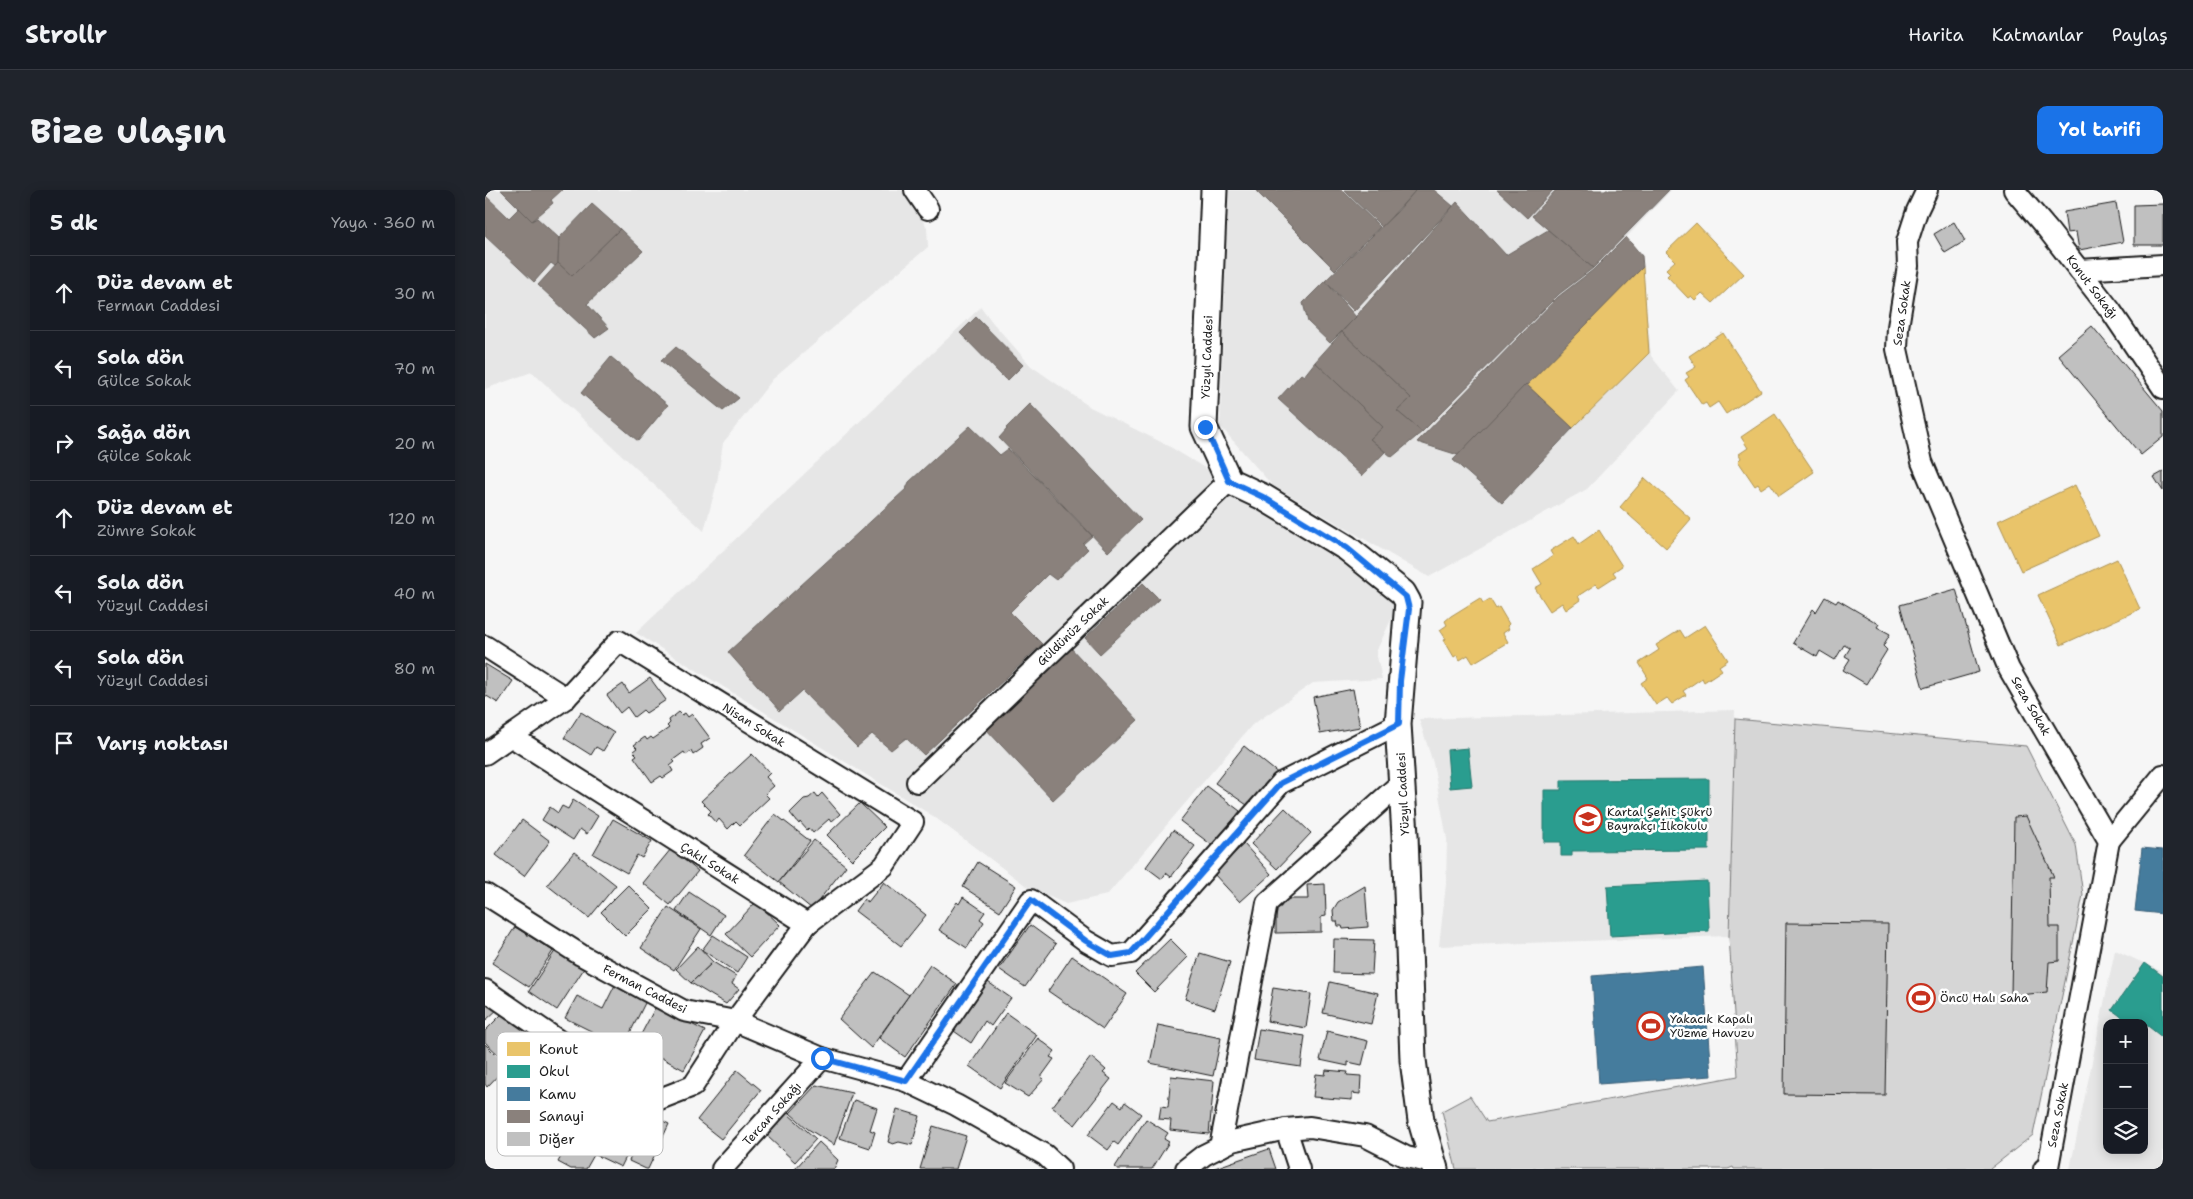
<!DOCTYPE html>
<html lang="tr">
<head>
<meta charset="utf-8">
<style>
  :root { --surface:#171b24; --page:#20242c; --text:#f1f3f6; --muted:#9ea1a6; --line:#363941; --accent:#1a73e8 }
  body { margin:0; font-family:"Shantell Sans",sans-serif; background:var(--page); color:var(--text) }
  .controls { position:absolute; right:15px; bottom:15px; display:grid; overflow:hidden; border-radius:10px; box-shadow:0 2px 12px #0003 }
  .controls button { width:45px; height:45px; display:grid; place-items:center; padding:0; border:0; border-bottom:1px solid var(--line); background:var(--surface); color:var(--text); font:25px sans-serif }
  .stop { position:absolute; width:15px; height:15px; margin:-11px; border:4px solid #1a73e8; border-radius:50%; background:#fff }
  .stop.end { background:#1a73e8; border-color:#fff; box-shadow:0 1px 5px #0008 }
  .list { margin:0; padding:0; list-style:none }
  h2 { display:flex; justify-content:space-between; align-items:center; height:65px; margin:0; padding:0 20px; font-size:21px }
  h2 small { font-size:16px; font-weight:400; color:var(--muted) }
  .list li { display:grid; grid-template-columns:32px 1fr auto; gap:15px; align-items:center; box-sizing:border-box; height:75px; padding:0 20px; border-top:1px solid var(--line) }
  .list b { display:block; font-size:19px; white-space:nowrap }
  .list p { margin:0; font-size:16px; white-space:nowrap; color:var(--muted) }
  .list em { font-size:16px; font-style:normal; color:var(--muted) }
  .icon { flex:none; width:28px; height:28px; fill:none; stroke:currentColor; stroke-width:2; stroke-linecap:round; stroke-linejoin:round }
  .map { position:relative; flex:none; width:1678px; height:979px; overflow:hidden; border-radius:10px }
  header { display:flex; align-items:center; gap:30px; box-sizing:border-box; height:70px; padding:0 25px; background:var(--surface); border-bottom:1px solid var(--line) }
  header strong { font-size:24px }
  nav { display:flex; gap:28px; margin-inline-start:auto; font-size:18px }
  .intro { display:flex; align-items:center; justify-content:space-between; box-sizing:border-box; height:120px; padding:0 30px }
  h1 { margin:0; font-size:35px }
  .button { padding:12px 22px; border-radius:10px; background:var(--accent); color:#fff; font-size:18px; font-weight:700 }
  main { display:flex; gap:30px; padding:0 30px }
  aside { flex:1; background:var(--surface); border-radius:10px; box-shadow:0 2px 12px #0003 }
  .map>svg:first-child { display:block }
  .built { fill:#e6e6e6; fill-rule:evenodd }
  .green { fill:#d6d6d6; stroke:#797979 }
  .homes { fill:#e9c46a; stroke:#ac9253 }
  .schools { fill:#2a9d8f; stroke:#26766c }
  .public { fill:#457b9d; stroke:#395e76 }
  .industry { fill:#8a817c; stroke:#69635f }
  .building { fill:#c0c0c0; stroke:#1c1c1c }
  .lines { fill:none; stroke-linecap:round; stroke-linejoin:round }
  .minor-casing { stroke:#1c1c1c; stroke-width:24 }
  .tertiary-casing { stroke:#1c1c1c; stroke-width:29 }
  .minor { stroke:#fff; stroke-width:20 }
  .tertiary { stroke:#fff; stroke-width:25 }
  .route { stroke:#1a73e8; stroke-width:6 }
  .labels { text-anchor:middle; stroke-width:5; stroke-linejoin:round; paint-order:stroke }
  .street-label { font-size:12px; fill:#1c1c1c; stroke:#fff }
  .poi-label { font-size:12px; fill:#1c1c1c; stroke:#fff; text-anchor:start }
  .key { fill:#fff; stroke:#bbb; stroke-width:1 }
  .key-label { font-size:14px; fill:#1c1c1c }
</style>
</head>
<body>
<header>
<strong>Strollr</strong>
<nav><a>Harita</a><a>Katmanlar</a><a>Paylaş</a></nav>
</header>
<div class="intro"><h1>Bize ulaşın</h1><a class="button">Yol tarifi</a></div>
<main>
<aside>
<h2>5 dk<small>Yaya · 360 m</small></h2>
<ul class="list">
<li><svg class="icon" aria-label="ahead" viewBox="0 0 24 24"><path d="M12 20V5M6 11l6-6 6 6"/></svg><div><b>Düz devam et</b><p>Ferman Caddesi</p></div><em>30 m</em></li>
<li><svg class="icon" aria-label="left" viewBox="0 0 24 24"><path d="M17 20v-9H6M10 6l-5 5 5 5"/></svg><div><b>Sola dön</b><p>Gülce Sokak</p></div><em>70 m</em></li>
<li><svg class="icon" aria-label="right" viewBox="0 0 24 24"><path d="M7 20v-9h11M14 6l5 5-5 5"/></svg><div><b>Sağa dön</b><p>Gülce Sokak</p></div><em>20 m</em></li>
<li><svg class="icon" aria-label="ahead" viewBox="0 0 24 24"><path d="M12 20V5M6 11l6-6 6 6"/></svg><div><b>Düz devam et</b><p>Zümre Sokak</p></div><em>120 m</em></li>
<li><svg class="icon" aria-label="left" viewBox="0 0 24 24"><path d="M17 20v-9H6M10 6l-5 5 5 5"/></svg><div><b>Sola dön</b><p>Yüzyıl Caddesi</p></div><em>40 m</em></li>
<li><svg class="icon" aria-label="left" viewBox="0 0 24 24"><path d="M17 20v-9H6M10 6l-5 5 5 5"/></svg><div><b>Sola dön</b><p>Yüzyıl Caddesi</p></div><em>80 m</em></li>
<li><svg class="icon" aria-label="arrive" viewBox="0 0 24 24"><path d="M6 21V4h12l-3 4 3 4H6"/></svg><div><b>Varış noktası</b></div></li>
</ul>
</aside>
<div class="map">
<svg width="1678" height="979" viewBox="0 0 1678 979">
  <rect width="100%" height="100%" fill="#f6f6f6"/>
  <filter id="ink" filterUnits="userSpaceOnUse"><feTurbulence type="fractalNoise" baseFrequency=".02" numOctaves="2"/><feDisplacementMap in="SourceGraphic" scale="10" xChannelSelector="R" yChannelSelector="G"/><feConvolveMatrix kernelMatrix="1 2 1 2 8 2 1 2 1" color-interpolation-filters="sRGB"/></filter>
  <g filter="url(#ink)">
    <!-- built -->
    <g class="built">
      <path d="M0,0H417L442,37L443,57L288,189L238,253L232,293L219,341L47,182L0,199Z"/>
      <path d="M743,0H1186L1141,48L1156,68L1166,166L1194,201L1102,299L944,387L787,295L735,236Z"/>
      <path d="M496,117L508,133L546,176L605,217L682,255L769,308L909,404L911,419L891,462L897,489L828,493L767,535L622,705L581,714L544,698L448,626L151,443Z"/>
      <path d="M1250,520L1244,746L954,756L961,694L962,649L948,573L934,529Z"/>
      <path d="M1630,760L1678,782V979H1585ZM1622,833H1659V960H1622Z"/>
    </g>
    <!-- green -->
    <path class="green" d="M1250,529L1541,556L1591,655L1598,705L1548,945L1505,979H1249L1248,977L1243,979H971L957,921L985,906L1002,932L1253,886L1244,746Z"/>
    <!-- homes -->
    <g class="homes">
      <path d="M1211,33L1259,84L1228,113L1217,103L1210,110L1206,106L1203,108L1182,86L1185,83L1181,79L1190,71L1181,62Z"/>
      <path d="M1158,77L1164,163L1088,238L1041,194Z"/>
      <path d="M1238,143L1276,201L1241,224L1233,212L1224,218L1221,213L1217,215L1200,190L1204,187L1201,183L1211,177L1204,166Z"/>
      <path d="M1290,224L1329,282L1294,306L1285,293L1276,299L1273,294L1270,296L1253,271L1256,268L1254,264L1263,258L1256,247Z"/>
      <path d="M1160,288L1206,329L1181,358L1135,317Z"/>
      <path d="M1590,295L1614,346L1536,381L1513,331Z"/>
      <path d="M1114,340L1137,376L1128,382L1131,386L1114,397L1111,394L1093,406L1095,410L1081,420L1077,413L1065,421L1050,398L1057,394L1048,379L1068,366L1065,361L1089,346L1094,354Z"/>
      <path d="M1632,369L1655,419L1576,455L1553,405Z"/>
      <path d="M995,408L998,413L1005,409L1011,419L1014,417L1024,434L1022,436L1024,439L1018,443L1023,452L988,473L983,465L975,470L972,465L969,467L959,450L961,449L955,440L962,435L960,431L966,426Z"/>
      <path d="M1220,435L1243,470L1234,476L1237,480L1219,492L1217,488L1198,501L1201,505L1187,514L1182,508L1171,515L1156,493L1163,488L1154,473L1174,460L1171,455L1195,440L1200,448Z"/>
    </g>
    <!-- schools -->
    <g class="schools">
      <path d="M983,558L987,596L965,598L962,560Z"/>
      <path d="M1224,589V660L1087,661V666H1076V652H1059V600H1076V590Z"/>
      <path d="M1222,691L1224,741L1125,746L1122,696Z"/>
      <path d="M1660,773L1678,786V848L1659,833H1645L1627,820Z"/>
    </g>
    <!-- public -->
    <g class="public">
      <path d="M1657,658L1678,660V724L1650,721Z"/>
      <path d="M1218,777L1226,886L1114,894L1107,786Z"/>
    </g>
    <!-- industry -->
    <g class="industry">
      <path d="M16,0H77L66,10L68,13L47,31Z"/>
      <path d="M773,0H857L895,37L850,80L772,2Z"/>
      <path d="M859,0H931L897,37Z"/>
      <path d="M931,0H949L968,16L869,121L840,91L911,23Z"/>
      <path d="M1012,0H1068L1042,28Z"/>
      <path d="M1071,0H1184L1108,78L1047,26Z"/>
      <path d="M0,5L24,28L34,18L47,31L52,28L74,48L73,73L70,76L66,73L49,92L0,46Z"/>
      <path d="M972,12L1021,65L1063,40L1108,78L1074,104L937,242L912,221L926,208L857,142Z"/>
      <path d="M107,14L135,39L87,86L73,73L74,48Z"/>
      <path d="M135,39L158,61L102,114L124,138L110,148L53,95L73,73L87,86Z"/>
      <path d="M1141,47L1157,66L1158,77L973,265L932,252L1073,107L1108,80Z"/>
      <path d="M840,91L871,127L845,153L823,132L818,113Z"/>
      <path d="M491,127L538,175L522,191L475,143Z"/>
      <path d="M857,142L926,208L912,221L937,242L907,267L885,249L898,237L830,172Z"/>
      <path d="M191,157L254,208L238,221L176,171Z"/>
      <path d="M126,167L183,215L153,251L96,203Z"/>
      <path d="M830,172L898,237L885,249L900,262L877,286L793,209L816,184L819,186Z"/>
      <path d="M1041,194L1088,238L1017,313L968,270Z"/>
      <path d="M545,214L656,330L623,362L514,248L522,239L521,238Z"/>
      <path d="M485,236L515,265L523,259L607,346L598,354L603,359L571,390L563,384L525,422L557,454L439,565L421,548L406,560L387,544L372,557L317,501L295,521L243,462L421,299L424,292Z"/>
      <path d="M658,393L674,409L615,464L600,448Z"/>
      <path d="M584,456L653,530L568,610L499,537Z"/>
    </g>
    <!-- building -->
    <g class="building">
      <path d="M1631,13L1638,52L1594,60L1591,42L1582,43L1579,22Z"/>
      <path d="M1678,14V55H1649V15Z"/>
      <path d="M1469,32L1480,51L1460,63L1449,44Z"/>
      <path d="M1607,136L1678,221V247L1656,265L1573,165Z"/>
      <path d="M1678,282V301L1669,287Z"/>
      <path d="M1471,399L1494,482L1438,498L1415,415Z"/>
      <path d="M1340,407L1351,413L1353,410L1394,434L1392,437L1405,444L1398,456L1402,460L1381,494L1358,480L1365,469L1360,466L1365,458L1359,455L1350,470L1335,461L1332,467L1308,453L1328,419L1331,422Z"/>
      <path d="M0,474L28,491L13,513L0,505Z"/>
      <path d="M165,488L181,510L161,523L158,520L149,527L142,517L135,523L122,505L138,494L144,503Z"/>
      <path d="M868,499L875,537L835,544L828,507Z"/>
      <path d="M96,522L129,543L118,561L111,557L106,565L79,548Z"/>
      <path d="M194,522L197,525L200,523L203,527L207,524L225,548L216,554L218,558L208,565L206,561L201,565L199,562L188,570L190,572L185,576L188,581L178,588L176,586L167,592L149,567L152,565L148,561L152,558L149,555L160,547L162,550L166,547L168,549L184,538L182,536L185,533L184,530Z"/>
      <path d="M759,556L794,584L762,615L730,593Z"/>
      <path d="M267,564L285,583L281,587L289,596L280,604L284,608L255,635L251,631L243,639L234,629L231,633L223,624L226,621L216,611Z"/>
      <path d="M722,596L755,621L728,656L695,631Z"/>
      <path d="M330,603L333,607L337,603L355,624L346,632L344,629L328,643L324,638L322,640L315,632L314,634L305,623L319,609L324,608Z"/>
      <path d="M88,610L113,626L102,644L95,639L88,650L57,630L65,617L73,623L77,616L83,619Z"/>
      <path d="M375,613L400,637L367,670L342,645Z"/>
      <path d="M800,618L826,643L792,679L766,654Z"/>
      <path d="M290,624L325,651L294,692L259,665Z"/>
      <path d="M1541,626L1569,687H1564L1565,737H1574V771L1564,772L1562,802L1526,806L1529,627Z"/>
      <path d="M128,629L167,651L157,668L152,665L142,683L108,664Z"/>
      <path d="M37,630L65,651L39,686L11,665Z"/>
      <path d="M688,640L710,656L686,687L681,683L677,689L661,677Z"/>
      <path d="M329,650L361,676L327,719L294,692Z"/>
      <path d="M759,654L786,684L755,712L728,683Z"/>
      <path d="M186,659L213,681L185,715L158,693Z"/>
      <path d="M89,662L131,695L104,728L62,695Z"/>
      <path d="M493,672L531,696L515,721L478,697Z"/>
      <path d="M399,692L441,725L416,756L370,721L379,709L383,712Z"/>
      <path d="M840,694L841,726L836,727V742L791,743V717H796V709H823L822,695Z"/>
      <path d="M143,695L167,719L140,746L116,722Z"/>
      <path d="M880,696L883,737L858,739L857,736H853L852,731H849L848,720L853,712Z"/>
      <path d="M204,702L239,725L226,745L191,721Z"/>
      <path d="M478,707L500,722L495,729L499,732L482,758L454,740L472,712L474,714Z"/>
      <path d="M271,712L295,735L265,767L241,744Z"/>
      <path d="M183,717L216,739L189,780L156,758Z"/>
      <path d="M1301,733L1403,734L1400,905L1299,904Z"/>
      <path d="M545,735L571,754L540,797L514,779Z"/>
      <path d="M30,737L68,761L44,797L7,773Z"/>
      <path d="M228,745L262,767L252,783L217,760Z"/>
      <path d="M685,749L703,767L669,802L650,783Z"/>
      <path d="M849,749L889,750L887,784L848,783Z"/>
      <path d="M74,755L102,774L72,820L44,801Z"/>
      <path d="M213,756L228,772L206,793L191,779Z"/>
      <path d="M715,763L745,772L730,819L700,809Z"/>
      <path d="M587,766L642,804L618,839L563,801Z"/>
      <path d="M228,772L251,786L247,794L254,799L241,814L206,793Z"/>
      <path d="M445,775L472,794L420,867L394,848Z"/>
      <path d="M390,782L424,805L386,858L354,829Z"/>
      <path d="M500,790L526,808L506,836L500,831L486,853L466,839Z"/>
      <path d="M845,792L893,803L886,834L838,823Z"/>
      <path d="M130,795L143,802L146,796L164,805L138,857L80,828L92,806L118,819Z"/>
      <path d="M788,798L826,804L821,838L782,831Z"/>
      <path d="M0,803L14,818L0,831Z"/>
      <path d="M171,816L220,841L199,880L151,854Z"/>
      <path d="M20,821L46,846L21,872L0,852V841Z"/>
      <path d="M521,823L552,845L515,898L484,876Z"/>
      <path d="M673,835L736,848L728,886L665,873Z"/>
      <path d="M774,839L820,846L816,877L769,870Z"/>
      <path d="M842,841L883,851L877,875L863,872V876L835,870Z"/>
      <path d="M553,848L570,861L565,867L569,869L556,887L559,889L543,907L520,893Z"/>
      <path d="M0,854L22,876L2,897L0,894Z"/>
      <path d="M606,867L621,880L618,883L626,889L590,935L567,917Z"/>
      <path d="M252,880L276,900L236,949L212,930Z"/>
      <path d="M841,880L863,882L862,885L876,886L875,904L867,903V910L828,907L831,884L840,885Z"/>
      <path d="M686,886L729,891L724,944L685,940L686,930L674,929L676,916L683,917Z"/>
      <path d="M331,895L367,903L349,955L323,939L305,923Z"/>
      <path d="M369,910L392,918L385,940L390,942L385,958L355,948Z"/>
      <path d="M629,911L637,917L640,912L656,924L633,955L629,952L623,960L603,945Z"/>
      <path d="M412,919L435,926L427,955L414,952L408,954L403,952Z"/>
      <path d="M302,923L331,949L310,972L282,946Z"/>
      <path d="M165,925L184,934L163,979H161L144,971Z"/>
      <path d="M661,929L683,943L679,949L684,952L667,979H633L630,977Z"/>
      <path d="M448,936L481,946L471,979H435Z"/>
      <path d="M120,948L144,961L136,977L111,965Z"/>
      <path d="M84,952L109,965L101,979H86L73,972Z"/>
      <path d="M334,952L353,970L349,979H310Z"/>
      <path d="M784,959L791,979H727Z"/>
    </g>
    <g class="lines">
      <defs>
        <g id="minor">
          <path d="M430,0L443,19"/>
          <path d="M1442,0L1432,21L1422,52L1423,76L1413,137L1412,159L1437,272L1524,479L1624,651L1563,977L1559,979"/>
          <path d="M1529,0L1563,40L1626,121L1678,198"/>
          <path d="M1594,80L1678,75"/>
          <path d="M0,456L81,508"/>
          <path d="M0,564L81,508L134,451L428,632L399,676L322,734"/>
          <path d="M432,592L744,291"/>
          <path d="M1624,651L1678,585"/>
          <path d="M0,704L96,765L199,821L250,831L337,868L421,891L471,915L560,965L575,979"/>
          <path d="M0,800L125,886L172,910L208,896L250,831L322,734L27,547"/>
          <path d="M421,891L546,710L601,751L627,766L646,763L796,593L913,534"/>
          <path d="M801,939L814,979"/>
          <path d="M735,957L782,713L916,593"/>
          <path d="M237,979L337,868"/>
          <path d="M701,979L719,965L747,951L801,939L825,937L880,946L921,967L948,973"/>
        </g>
        <path id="tertiary" d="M729,0L719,237L744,291L778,307L862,358L918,403L923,412L913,534L920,645L928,870L936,931L950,979"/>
      </defs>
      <!-- minor casing -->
      <use href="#minor" class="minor-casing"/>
      <!-- tertiary casing -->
      <use href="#tertiary" class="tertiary-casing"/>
      <!-- minor -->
      <use href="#minor" class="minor"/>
      <!-- tertiary -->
      <use href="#tertiary" class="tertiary"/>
    </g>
  </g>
  <g class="lines" filter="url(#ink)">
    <!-- route -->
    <path class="route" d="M337,868L421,891L546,710L601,751L627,766L646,763L796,593L914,534L915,491L924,419L921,407L862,358L778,307L744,291L720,237"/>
  </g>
  <!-- icons -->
  <defs>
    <symbol id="school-ring" viewBox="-11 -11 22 22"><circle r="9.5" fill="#fff" stroke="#c8321e" stroke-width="1.5"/><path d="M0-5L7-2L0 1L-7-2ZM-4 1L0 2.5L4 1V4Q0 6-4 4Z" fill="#c8321e"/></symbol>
    <symbol id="stadium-ring" viewBox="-11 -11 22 22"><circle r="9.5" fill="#fff" stroke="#c8321e" stroke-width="1.5"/><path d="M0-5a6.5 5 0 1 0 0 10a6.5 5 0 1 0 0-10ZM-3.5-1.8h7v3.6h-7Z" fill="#c8321e"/></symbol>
  </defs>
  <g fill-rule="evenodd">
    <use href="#school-ring" x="1087" y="613" width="32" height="32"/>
    <use href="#stadium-ring" x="1420" y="792" width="32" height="32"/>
    <use href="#stadium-ring" x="1150" y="820" width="32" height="32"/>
  </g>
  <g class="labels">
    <!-- street labels -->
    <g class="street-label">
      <text transform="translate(1607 97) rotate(53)" y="4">Konut Sokağı</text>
      <text transform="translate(1417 123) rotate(-82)" y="4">Seza Sokak</text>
      <text transform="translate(722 167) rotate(-88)" y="4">Yüzyıl Caddesi</text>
      <text transform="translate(588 441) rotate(-44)" y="4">Güldünüz Sokak</text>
      <text transform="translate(1546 516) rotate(60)" y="4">Seza Sokak</text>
      <text transform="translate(269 535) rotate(32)" y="4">Nisan Sokak</text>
      <text transform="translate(918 604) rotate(-93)" y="4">Yüzyıl Caddesi</text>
      <text transform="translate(225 673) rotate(32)" y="4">Çakıl Sokak</text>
      <text transform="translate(160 799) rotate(27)" y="4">Ferman Caddesi</text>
      <text transform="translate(287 924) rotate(-48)" y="4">Tercan Sokağı</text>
      <text transform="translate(1573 925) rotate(-79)" y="4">Seza Sokak</text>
    </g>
    <!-- poi labels -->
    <g class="poi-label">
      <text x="1122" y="626">Kartal Şehit Şükrü<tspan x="1122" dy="14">Bayrakçı İlkokulu</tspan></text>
      <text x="1455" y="812">Öncü Halı Saha</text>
      <text x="1185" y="833">Yakacık Kapalı<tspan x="1185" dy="14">Yüzme Havuzu</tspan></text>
    </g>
  </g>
  <!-- legend -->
  <rect x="12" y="842" width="166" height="124" rx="8" class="key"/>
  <rect x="22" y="852" width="23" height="14" fill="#e9c46a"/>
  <rect x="22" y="875" width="23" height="13" fill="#2a9d8f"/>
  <rect x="22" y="897" width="23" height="14" fill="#457b9d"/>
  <rect x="22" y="920" width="23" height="13" fill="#8a817c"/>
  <rect x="22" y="942" width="23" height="14" fill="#c0c0c0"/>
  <g class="key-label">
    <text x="54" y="864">Konut</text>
    <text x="54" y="886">Okul</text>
    <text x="54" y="909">Kamu</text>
    <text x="54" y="931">Sanayi</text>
    <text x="54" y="954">Diğer</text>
  </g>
</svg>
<div class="controls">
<button>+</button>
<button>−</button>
<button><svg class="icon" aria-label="layers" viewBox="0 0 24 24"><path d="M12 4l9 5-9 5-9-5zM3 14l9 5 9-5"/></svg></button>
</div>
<div class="stop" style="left:337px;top:868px"></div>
<div class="stop end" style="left:720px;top:237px"></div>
</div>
</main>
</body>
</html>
